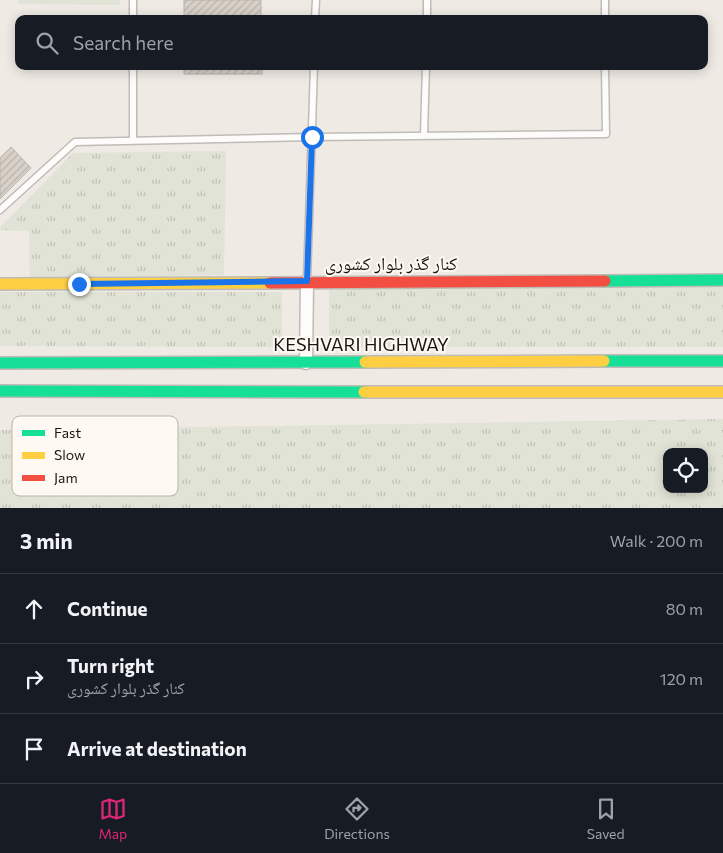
<!DOCTYPE html>
<html lang="en">
<head>
<meta charset="utf-8">
<style>
  :root { --surface:#171b24; --page:#242831; --text:#f1f3f6; --muted:#9ea1a6; --line:#363941; --accent:#db2777 }
  body { margin:0; font-family:Commissioner,"Noto Naskh Arabic",sans-serif; background:var(--page); color:var(--text) }
  .controls { position:absolute; right:15px; bottom:15px; display:grid; overflow:hidden; border-radius:10px; box-shadow:0 2px 12px #0003 }
  .controls button { width:45px; height:45px; display:grid; place-items:center; padding:0; border:0; border-bottom:1px solid var(--line); background:var(--surface); color:var(--text); font:25px sans-serif }
  .stop { position:absolute; width:15px; height:15px; margin:-11px; border:4px solid #1a73e8; border-radius:50%; background:#fff }
  .stop.end { background:#1a73e8; border-color:#fff; box-shadow:0 1px 5px #0008 }
  .list { margin:0; padding:0; list-style:none }
  h2 { display:flex; justify-content:space-between; align-items:center; height:65px; margin:0; padding:0 20px; font-size:21px }
  h2 small { font-size:16px; font-weight:400; color:var(--muted) }
  .list li { display:grid; grid-template-columns:32px 1fr auto; gap:15px; align-items:center; box-sizing:border-box; height:70px; padding:0 20px; border-top:1px solid var(--line) }
  .list b { display:block; font-size:19px; white-space:nowrap }
  .list p { margin:0; font-size:16px; white-space:nowrap; color:var(--muted) }
  .list em { font-size:16px; font-style:normal; color:var(--muted) }
  .icon { flex:none; width:28px; height:28px; fill:none; stroke:currentColor; stroke-width:2; stroke-linecap:round; stroke-linejoin:round }
  .map { position:relative; flex:none; width:723px; height:508px; overflow:hidden }
  .search { position:absolute; background:var(--surface); box-shadow:0 2px 12px #0003; left:15px; right:15px; top:15px; height:55px; display:flex; align-items:center; gap:12px; box-sizing:border-box; padding:0 18px; border-radius:10px; color:var(--muted); font-size:19px }
  .sheet { height:275px; background:var(--surface) }
  nav { display:flex; justify-content:space-around; align-items:center; box-sizing:border-box; height:70px; border-top:1px solid var(--line); background:var(--surface); font-size:14px; color:var(--muted) }
  nav a { display:grid; justify-items:center; gap:2px }
  nav .on { color:var(--accent) }
  .map>svg:first-child { display:block }
  .park { fill:url(#park-tufts); fill-rule:evenodd }
  .pitch { fill:#e0e3d5 }
  .building { fill:url(#building-hatch); stroke:#b8b4b0 }
  .lines { fill:none; stroke-linecap:round; stroke-linejoin:round }
  .lane-casing { stroke:#bfbcb7; stroke-width:9 }
  .street-casing { stroke:#bfbcb7; stroke-width:15 }
  .fast-casing { stroke:#bfbcb7; stroke-width:14 }
  .slow-casing { stroke:#bfbcb7; stroke-width:14 }
  .jam-casing { stroke:#bfbcb7; stroke-width:14 }
  .lane { stroke:#fdfcfb; stroke-width:6 }
  .street { stroke:#fdfcfb; stroke-width:12 }
  .fast { stroke:#16e098; stroke-width:11 }
  .slow { stroke:#ffcf43; stroke-width:11 }
  .jam { stroke:#f24e42; stroke-width:11 }
  .route { stroke:#1a73e8; stroke-width:6 }
  .labels { text-anchor:middle; stroke-width:4; stroke-linejoin:round; paint-order:stroke }
  .street-label { font-size:18px; fill:#1a1713; stroke:#fef9f2 }
  .key { fill:#fef9f2; stroke:#bab5af; stroke-width:1 }
  .key-label { font-size:14px; fill:#1a1713 }
</style>
</head>
<body>
<div class="map">
<svg width="723" height="508" viewBox="0 0 723 508">
  <defs>
    <pattern id="park-tufts" width="24" height="20" patternUnits="userSpaceOnUse" patternTransform="scale(1.25)"><rect width="24" height="20" fill="#e0e3d5"/><path d="M3 7l-1-3M5 7V3M7 7l1-3M15 17l-1-3M17 17v-4M19 17l1-3" fill="none" stroke="#c0c2b6"/></pattern>
    <pattern id="building-hatch" width="6" height="6" patternUnits="userSpaceOnUse" patternTransform="scale(1.25)"><rect width="6" height="6" fill="#d8d1c8"/><path d="M-1 1l2-2M0 6l6-6M5 7l2-2" fill="none" stroke="#b9b3ab"/></pattern>
  </defs>
  <rect width="100%" height="100%" fill="#efeae4"/>
  <!-- park -->
  <g class="park">
    <path d="M226,151L224,275L30,278L29,231L0,230V227L73,153Z"/>
    <rect x="329" y="285" width="394" height="62"/>
    <path d="M0,292H282V347L0,346Z"/>
    <path d="M723,419V508H0V430ZM667,452H704V489H667Z"/>
  </g>
  <!-- pitch -->
  <path class="pitch" d="M18,0H120V5L18,4Z"/>
  <!-- building -->
  <g class="building">
    <rect x="184" y="0" width="77" height="19"/>
    <rect x="184" y="66" width="78" height="8"/>
    <path d="M11,147L31,168L0,199V158Z"/>
  </g>
  <g class="lines">
    <defs>
      <g id="lane">
        <path d="M605,0V19"/>
        <path d="M133,19V0"/>
        <path d="M315,19L316,0"/>
        <path d="M427,19V0"/>
        <path d="M424,135L426,66"/>
        <path d="M133,140V66"/>
        <path d="M0,210L75,142L311,137L606,134L605,66"/>
        <path d="M307,280L314,66"/>
      </g>
      <path id="street" d="M306,363L307,281"/>
      <g id="fast">
        <path d="M605,281L723,280"/>
        <path d="M604,361H723"/>
        <path d="M0,363L365,362"/>
        <path d="M0,391L364,392"/>
      </g>
      <g id="slow">
        <path d="M0,284L270,283"/>
        <path d="M365,362L604,361"/>
        <path d="M364,392H723"/>
      </g>
      <path id="jam" d="M270,283L605,281"/>
    </defs>
    <!-- lane casing -->
    <use href="#lane" class="lane-casing"/>
    <!-- street casing -->
    <use href="#street" class="street-casing"/>
    <!-- fast casing -->
    <use href="#fast" class="fast-casing"/>
    <!-- slow casing -->
    <use href="#slow" class="slow-casing"/>
    <!-- jam casing -->
    <use href="#jam" class="jam-casing"/>
    <!-- lane -->
    <use href="#lane" class="lane"/>
    <!-- street -->
    <use href="#street" class="street"/>
    <!-- fast -->
    <use href="#fast" class="fast"/>
    <!-- slow -->
    <use href="#slow" class="slow"/>
    <!-- jam -->
    <use href="#jam" class="jam"/>
  </g>
  <g class="lines">
    <!-- route -->
    <path class="route" d="M79,284L307,281L312,137"/>
  </g>
  <g class="labels">
    <!-- street labels -->
    <g class="street-label">
      <text x="391" y="270">کنار گذر بلوار کشوری</text>
      <text x="361" y="351">KESHVARI HIGHWAY</text>
    </g>
  </g>
  <!-- legend -->
  <rect x="12" y="416" width="166" height="80" rx="8" class="key"/>
  <rect x="22" y="430" width="23" height="6" fill="#16e098"/>
  <rect x="22" y="452" width="23" height="7" fill="#ffcf43"/>
  <rect x="22" y="475" width="23" height="6" fill="#f24e42"/>
  <g class="key-label">
    <text x="54" y="438">Fast</text>
    <text x="54" y="460">Slow</text>
    <text x="54" y="483">Jam</text>
  </g>
</svg>
<div class="controls">
<button><svg class="icon" aria-label="locate" viewBox="0 0 24 24"><circle cx="12" cy="12" r="6"/><path d="M12 2v4M12 18v4M2 12h4M18 12h4"/></svg></button>
</div>
<div class="stop" style="left:312px;top:137px"></div>
<div class="stop end" style="left:79px;top:284px"></div>
<div class="search"><svg class="icon" aria-label="search" viewBox="0 0 24 24"><circle cx="10" cy="10" r="6"/><path d="M15 15l6 6"/></svg>Search here</div>
</div>
<section class="sheet">
<h2>3 min<small>Walk · 200 m</small></h2>
<ul class="list">
<li><svg class="icon" aria-label="ahead" viewBox="0 0 24 24"><path d="M12 20V5M6 11l6-6 6 6"/></svg><div><b>Continue</b></div><em>80 m</em></li>
<li><svg class="icon" aria-label="right" viewBox="0 0 24 24"><path d="M7 20v-9h11M14 6l5 5-5 5"/></svg><div><b>Turn right</b><p>کنار گذر بلوار کشوری</p></div><em>120 m</em></li>
<li><svg class="icon" aria-label="arrive" viewBox="0 0 24 24"><path d="M6 21V4h12l-3 4 3 4H6"/></svg><div><b>Arrive at destination</b></div></li>
</ul>
</section>
<nav>
<a class="on"><svg class="icon" aria-label="map" viewBox="0 0 24 24"><path d="M3 6l6-2 6 2 6-2v14l-6 2-6-2-6 2zM9 4v14M15 6v14"/></svg>Map</a>
<a><svg class="icon" aria-label="directions" viewBox="0 0 24 24"><path d="M12 3l9 9-9 9-9-9zM9 14v-3h6M13 9l2 2-2 2"/></svg>Directions</a>
<a><svg class="icon" aria-label="saved" viewBox="0 0 24 24"><path d="M7 4h10v16l-5-4-5 4z"/></svg>Saved</a>
</nav>
</body>
</html>
